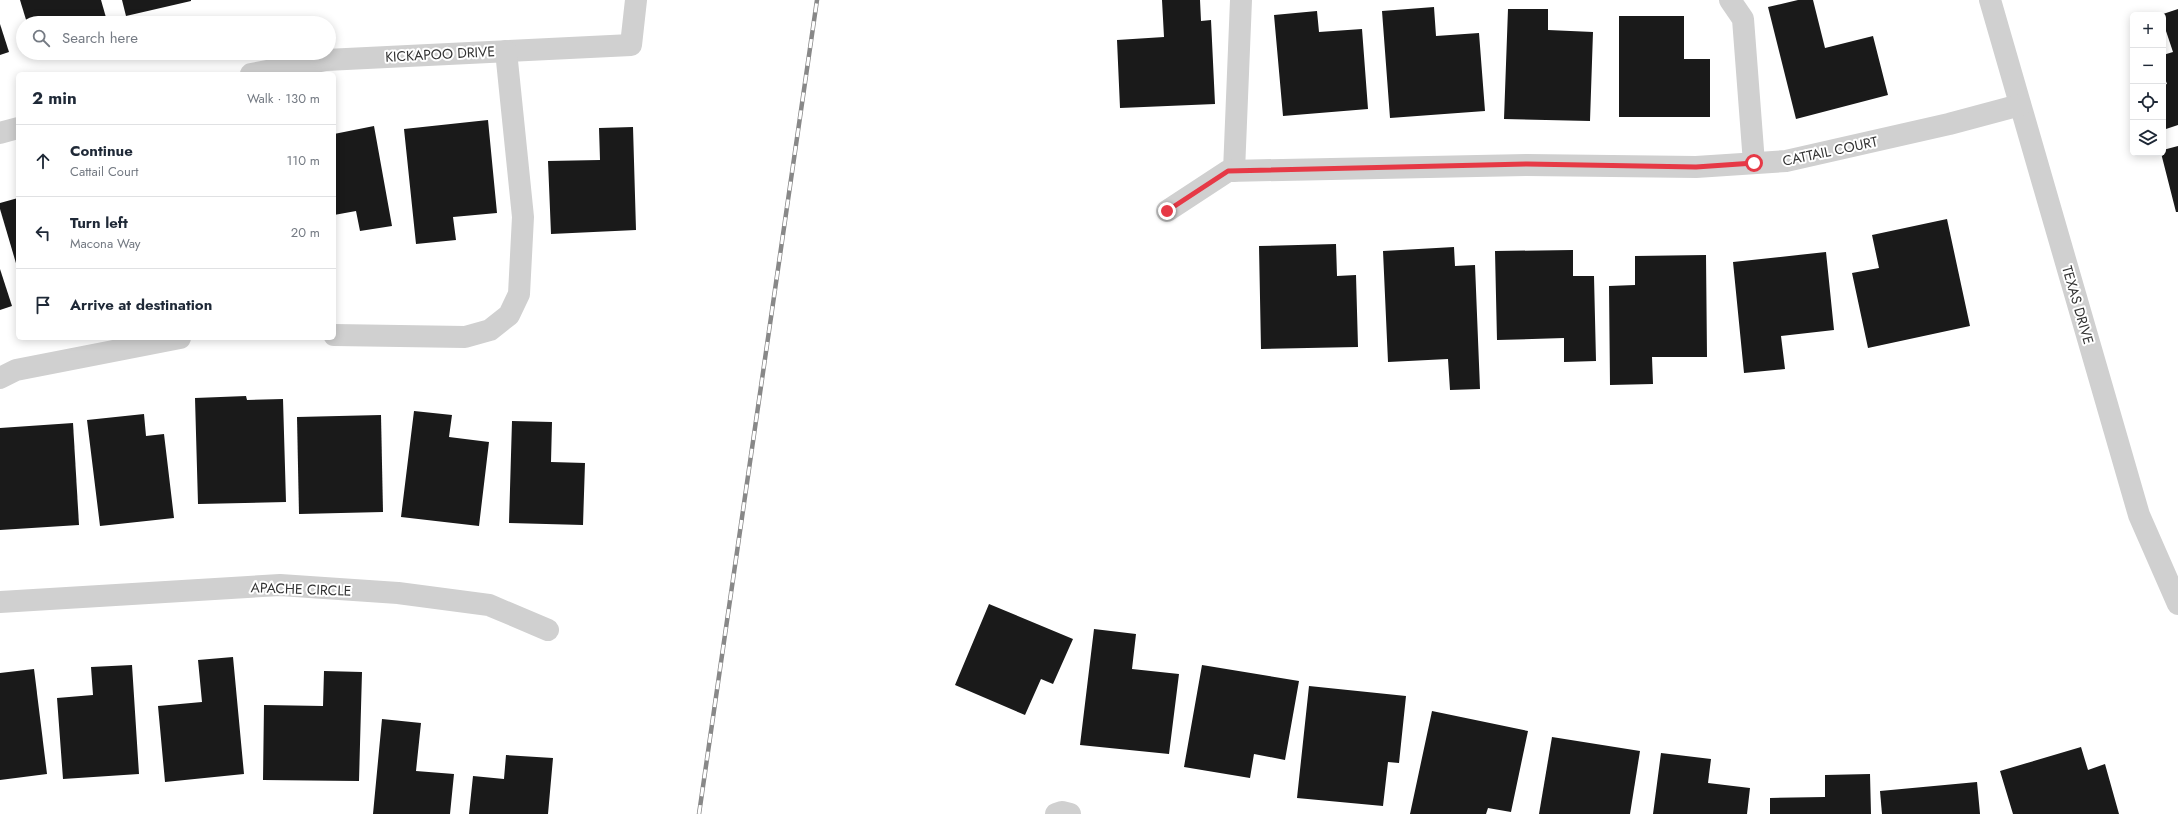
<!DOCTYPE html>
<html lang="en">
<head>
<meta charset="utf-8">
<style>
  :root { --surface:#fff; --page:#f2f2f3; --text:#1f2937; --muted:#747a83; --line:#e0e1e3 }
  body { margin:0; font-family:Jost,sans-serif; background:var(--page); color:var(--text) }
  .controls { position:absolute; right:12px; top:12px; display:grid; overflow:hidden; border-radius:6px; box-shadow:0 2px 10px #0003 }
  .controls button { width:36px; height:36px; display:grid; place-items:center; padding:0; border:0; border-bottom:1px solid var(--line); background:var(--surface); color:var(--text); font:20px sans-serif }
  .stop { position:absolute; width:12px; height:12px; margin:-9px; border:3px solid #e63946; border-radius:50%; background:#fff }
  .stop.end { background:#e63946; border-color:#fff; box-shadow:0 1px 4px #0008 }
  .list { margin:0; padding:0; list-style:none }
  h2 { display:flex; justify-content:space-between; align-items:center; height:52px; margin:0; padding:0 16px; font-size:17px }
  h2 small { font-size:13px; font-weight:400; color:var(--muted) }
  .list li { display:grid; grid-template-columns:26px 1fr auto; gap:12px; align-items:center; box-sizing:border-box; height:72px; padding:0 16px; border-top:1px solid var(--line) }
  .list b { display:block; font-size:15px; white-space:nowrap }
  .list p { margin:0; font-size:13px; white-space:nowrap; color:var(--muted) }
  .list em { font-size:13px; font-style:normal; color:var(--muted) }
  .icon { flex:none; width:22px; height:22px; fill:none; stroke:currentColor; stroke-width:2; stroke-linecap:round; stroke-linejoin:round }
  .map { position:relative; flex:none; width:2178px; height:814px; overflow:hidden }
  .search { position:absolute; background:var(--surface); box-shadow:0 2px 10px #0003; left:16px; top:16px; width:320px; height:44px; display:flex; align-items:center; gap:10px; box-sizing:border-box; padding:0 14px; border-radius:22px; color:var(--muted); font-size:15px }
  .panel { position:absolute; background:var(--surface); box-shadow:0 2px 10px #0003; left:16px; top:72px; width:320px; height:268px; border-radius:6px }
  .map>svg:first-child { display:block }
  .building { fill:#1a1a1a }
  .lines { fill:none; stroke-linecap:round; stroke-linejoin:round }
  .minor { stroke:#d0d0d0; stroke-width:22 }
  .rail-casing { stroke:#888; stroke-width:4.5 }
  .rail { stroke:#fff; stroke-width:3; stroke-dasharray:9; stroke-linecap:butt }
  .route { stroke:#e63946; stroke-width:5 }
  .labels { text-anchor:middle; stroke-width:4; stroke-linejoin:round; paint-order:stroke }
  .street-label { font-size:14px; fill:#333; stroke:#fff }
</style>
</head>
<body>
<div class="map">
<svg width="2178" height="814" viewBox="0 0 2178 814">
  <rect width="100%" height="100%" fill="#fff"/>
  <!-- building -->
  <g class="building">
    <path d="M20,0H101L107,21L27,23Z"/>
    <path d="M122,0H191V1L126,16Z"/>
    <path d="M1162,0H1200L1201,21L1211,20L1215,104L1120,108L1117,40L1164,37Z"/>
    <path d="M1798,0H1813L1825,48L1873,36L1888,95L1796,119L1768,7Z"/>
    <path d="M1434,7L1436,36L1479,33L1485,111L1390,118L1382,11Z"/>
    <path d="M1508,9H1548V30L1593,32L1590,121L1504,119Z"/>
    <path d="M2178,9V125L2163,130V85L2167,84L2163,73V55L2173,52L2163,22V14Z"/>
    <path d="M1317,11L1319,32L1362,29L1368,109L1283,116L1274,15Z"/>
    <path d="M1619,16H1684V59H1710V117H1619Z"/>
    <path d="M0,24L9,52L0,55Z"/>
    <path d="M488,120L497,213L453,217L456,240L416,244L404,129Z"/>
    <path d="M374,126L392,226L360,231L356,211L334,215V134Z"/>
    <path d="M633,127L636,230L551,234L548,161L600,160L599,128Z"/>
    <path d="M2178,146V212H2176L2161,153H2163V150Z"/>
    <path d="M18,198V270L0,209V203Z"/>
    <path d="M1947,219L1970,326L1868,348L1852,273L1879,268L1872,235Z"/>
    <path d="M1336,244L1337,276L1356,275L1358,347L1261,349L1259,246Z"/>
    <path d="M1454,247L1455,266L1475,265L1480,389L1450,390L1448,359L1388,362L1383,251Z"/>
    <path d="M1573,250V276H1594L1596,361L1564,362V338L1497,340L1495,251Z"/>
    <path d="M1826,252L1834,330L1781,336L1785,369L1744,373L1733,262Z"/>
    <path d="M1706,255L1707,357H1652L1653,384L1610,385L1609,286L1635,285V256Z"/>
    <path d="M0,269L12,306L0,310Z"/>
    <path d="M246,396L247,400L283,399L286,502L198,504L195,398Z"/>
    <path d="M414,411L452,415L449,437L489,442L479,526L401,517Z"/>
    <path d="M144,414L146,436L164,434L174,518L100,526L87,420Z"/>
    <path d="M381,415L383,512L299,514L297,417Z"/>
    <path d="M512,421L552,422L551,462L585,463L583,525L509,523Z"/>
    <path d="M73,423L79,525L0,530V428Z"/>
    <path d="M989,604L1073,639L1053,684L1041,679L1025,715L955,685Z"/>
    <path d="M1094,629L1136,634L1132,669L1179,674L1169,754L1080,745Z"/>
    <path d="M233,657L244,774L165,782L158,706L202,702L198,660Z"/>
    <path d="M132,665L139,774L63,779L57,698L93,695L91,667Z"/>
    <path d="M1202,665L1299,681L1285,760L1254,754L1250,778L1184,767Z"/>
    <path d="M34,669L47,774L0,780V673Z"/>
    <path d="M324,671L362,672L359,781L263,780L264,705L323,706Z"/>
    <path d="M1309,686L1406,696L1399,763L1388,762L1383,806L1297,798Z"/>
    <path d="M1432,711L1528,731L1511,812L1488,808L1486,814H1410Z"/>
    <path d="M382,719L421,723L416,771L454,774L450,814H373Z"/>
    <path d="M1552,737L1640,751L1630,814H1539Z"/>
    <path d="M2081,747L2088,770L2105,764L2119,814H2013L2000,771Z"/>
    <path d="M1661,753L1711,759L1708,783L1750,788L1747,814H1653Z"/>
    <path d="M506,755L553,758L548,814H469L473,776L504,779Z"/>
    <path d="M1870,774L1871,814H1770V798L1825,797V775Z"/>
    <path d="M1977,782L1980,814H1882L1880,791Z"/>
  </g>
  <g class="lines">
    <!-- minor -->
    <g class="minor">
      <path d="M1730,0L1743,19L1754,163"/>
      <path d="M1990,0L2139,515L2178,604"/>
      <path d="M251,74L326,60L631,45L636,0"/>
      <path d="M0,133L18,128"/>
      <path d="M1234,171L1241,0"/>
      <path d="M1167,211L1228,171L1527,165L1696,167L1786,161L1949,124L2020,105"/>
      <path d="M334,335L465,337L490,330L509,315L519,294L523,217L506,51"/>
      <path d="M0,378L16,370L180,338"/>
      <path d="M0,602L280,585L398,593L489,605L548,630"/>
      <path d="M1056,814L1062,812L1070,814"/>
    </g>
    <defs>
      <path id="rail" d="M699,814L817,0"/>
    </defs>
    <!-- rail casing -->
    <use href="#rail" class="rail-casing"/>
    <!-- rail -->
    <use href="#rail" class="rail"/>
  </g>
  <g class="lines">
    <!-- route -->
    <path class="route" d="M1167,211L1228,171L1527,164L1696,167L1754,163"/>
  </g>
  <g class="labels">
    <!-- street labels -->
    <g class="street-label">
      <text transform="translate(440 54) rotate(-3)" y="5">KICKAPOO DRIVE</text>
      <text transform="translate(1830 151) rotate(-12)" y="5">CATTAIL COURT</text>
      <text transform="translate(2078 305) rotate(74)" y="5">TEXAS DRIVE</text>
      <text transform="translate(301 589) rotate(2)" y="5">APACHE CIRCLE</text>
    </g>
  </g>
</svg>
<div class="controls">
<button>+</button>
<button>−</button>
<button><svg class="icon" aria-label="locate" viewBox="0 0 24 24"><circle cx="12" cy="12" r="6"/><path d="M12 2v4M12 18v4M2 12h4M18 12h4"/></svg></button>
<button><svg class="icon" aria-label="layers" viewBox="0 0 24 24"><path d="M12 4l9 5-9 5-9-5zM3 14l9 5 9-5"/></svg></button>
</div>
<div class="stop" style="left:1754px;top:163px"></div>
<div class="stop end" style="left:1167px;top:211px"></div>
<div class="search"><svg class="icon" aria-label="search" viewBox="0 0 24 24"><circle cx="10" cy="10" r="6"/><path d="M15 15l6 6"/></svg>Search here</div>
<section class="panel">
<h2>2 min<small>Walk · 130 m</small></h2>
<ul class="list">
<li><svg class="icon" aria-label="ahead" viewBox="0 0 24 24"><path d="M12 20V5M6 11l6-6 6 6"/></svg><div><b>Continue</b><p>Cattail Court</p></div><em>110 m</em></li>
<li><svg class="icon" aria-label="left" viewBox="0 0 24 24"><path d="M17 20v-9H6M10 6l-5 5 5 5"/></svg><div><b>Turn left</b><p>Macona Way</p></div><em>20 m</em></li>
<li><svg class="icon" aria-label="arrive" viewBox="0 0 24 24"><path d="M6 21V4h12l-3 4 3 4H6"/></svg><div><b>Arrive at destination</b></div></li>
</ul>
</section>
</div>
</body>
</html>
